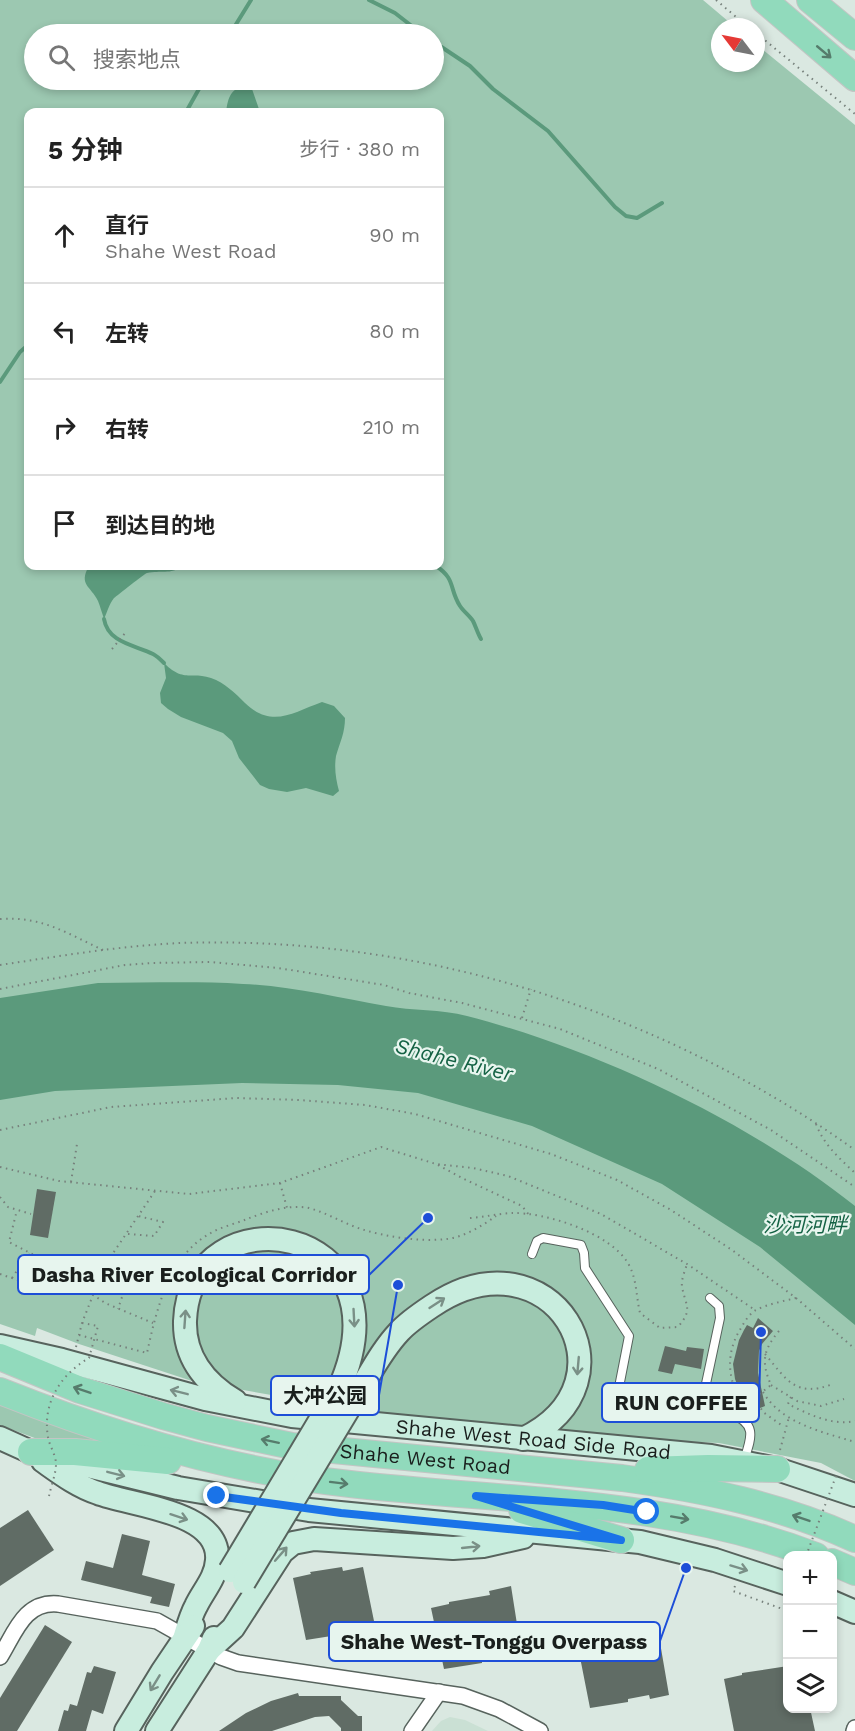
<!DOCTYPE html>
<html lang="zh">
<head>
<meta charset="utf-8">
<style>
  :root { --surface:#fff; --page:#f2f2f2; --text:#222; --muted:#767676; --line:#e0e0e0 }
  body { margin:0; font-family:"Work Sans","Noto Sans SC",sans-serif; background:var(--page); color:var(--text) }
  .controls { position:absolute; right:18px; bottom:18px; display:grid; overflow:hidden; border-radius:12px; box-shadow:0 3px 9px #0003 }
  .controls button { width:54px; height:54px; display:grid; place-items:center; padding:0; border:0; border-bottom:2px solid var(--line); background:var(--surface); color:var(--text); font:30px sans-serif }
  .compass { position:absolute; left:711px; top:18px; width:54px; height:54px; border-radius:50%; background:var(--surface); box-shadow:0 3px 9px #0003; rotate:302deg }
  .stop { position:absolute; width:18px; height:18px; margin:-14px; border:4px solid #1a73e8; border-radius:50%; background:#fff }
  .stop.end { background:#1a73e8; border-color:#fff; box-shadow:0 2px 6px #0008 }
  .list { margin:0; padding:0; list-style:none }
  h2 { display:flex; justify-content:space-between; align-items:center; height:78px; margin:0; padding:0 24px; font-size:26px }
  h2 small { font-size:20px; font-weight:400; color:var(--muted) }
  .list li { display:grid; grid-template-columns:39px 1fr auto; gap:18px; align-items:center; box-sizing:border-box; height:96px; padding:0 24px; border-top:2px solid var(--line) }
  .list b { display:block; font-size:22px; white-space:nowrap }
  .list p { margin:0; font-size:20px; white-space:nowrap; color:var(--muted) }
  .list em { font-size:20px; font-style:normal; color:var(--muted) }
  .icon { flex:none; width:33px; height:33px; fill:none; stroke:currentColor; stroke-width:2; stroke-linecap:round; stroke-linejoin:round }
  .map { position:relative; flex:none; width:855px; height:1731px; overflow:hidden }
  .search { position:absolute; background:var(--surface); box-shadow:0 3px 9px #0003; left:24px; top:24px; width:420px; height:66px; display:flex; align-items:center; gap:15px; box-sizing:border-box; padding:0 21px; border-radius:33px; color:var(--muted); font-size:22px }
  .panel { position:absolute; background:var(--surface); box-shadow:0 3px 9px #0003; left:24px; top:108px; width:420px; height:462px; border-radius:12px }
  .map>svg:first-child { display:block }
  .built { fill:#cae0d4 }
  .green { fill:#9cc8b1; fill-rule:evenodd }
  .water { fill:#5b9a7c }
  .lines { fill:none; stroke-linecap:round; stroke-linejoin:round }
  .stream { stroke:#5b9a7c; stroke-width:4 }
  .building { fill:#606c65 }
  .lane-casing { stroke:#57635d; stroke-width:10 }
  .street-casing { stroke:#57635d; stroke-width:18 }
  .secondary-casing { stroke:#57635d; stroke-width:26 }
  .primary-casing { stroke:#c3c5c4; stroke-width:28 }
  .path { stroke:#77817c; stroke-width:2; stroke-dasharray:1.5 4.5; stroke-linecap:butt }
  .lane { stroke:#fff; stroke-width:8 }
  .street { stroke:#fff; stroke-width:15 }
  .secondary { stroke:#c8edde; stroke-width:22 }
  .primary { stroke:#91dabc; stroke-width:26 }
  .secondary-bridge-casing { stroke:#57635d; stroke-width:26; stroke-linecap:butt }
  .path-bridge { stroke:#77817c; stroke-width:2; stroke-dasharray:1.5 4.5; stroke-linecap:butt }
  .secondary-bridge { stroke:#c8edde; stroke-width:22 }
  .oneway { stroke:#567c6c }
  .oneway2 { stroke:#7a9087 }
  .route { stroke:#1a73e8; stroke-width:8 }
  .labels { text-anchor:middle; stroke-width:4.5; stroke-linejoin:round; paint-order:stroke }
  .street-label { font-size:20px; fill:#1a1f1d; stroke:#e7f5ee }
  .water-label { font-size:21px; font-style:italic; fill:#146244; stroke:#e7f5ee }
  .leader { fill:none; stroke:#1d4ed8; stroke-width:2 }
  .callout-dot { fill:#1d4ed8; stroke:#e7f5ee; stroke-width:2 }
  .callout { fill:#e7f5ee; stroke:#1d4ed8; stroke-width:2 }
  .callout-label { font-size:21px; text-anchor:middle; font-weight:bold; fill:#1a1f1d }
</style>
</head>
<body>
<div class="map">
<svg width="855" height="1731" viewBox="0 0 855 1731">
  <rect width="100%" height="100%" fill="#dae8e1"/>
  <!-- built -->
  <path class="built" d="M450,1717L465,1720L488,1731H432L441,1721Z"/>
  <!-- green -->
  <g class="green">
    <path d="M0,0H703L735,27H720V63H756V44L855,125V1481L821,1463L719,1443L591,1437L357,1410L192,1381L79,1344L37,1328L35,1336L0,1324ZM34,34H434V80H34ZM28,112H440V566H28Z"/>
    <path d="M0,1403L111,1445L40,1440L0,1425Z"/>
  </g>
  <!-- water -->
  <g class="water">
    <path d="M242,86L252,89L260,112H226C228,100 229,91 242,86Z"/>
    <path d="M89,566H184C169,575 161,570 147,573C145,573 117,596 114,598C109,604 107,613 104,619C102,613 100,606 98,601C91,586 78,585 89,566Z"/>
    <path d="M164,663C184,683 191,671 211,678C225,683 235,693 245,703C272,729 294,712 322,702L334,706L345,718C345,733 340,742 336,756C334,768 336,780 339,791L333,796L306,788L287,792L269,789L260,785L239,758L232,741L223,733L181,717L168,709L161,703L160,693L166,678Z"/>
    <path d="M98,983C146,983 195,981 243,984C292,986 338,998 386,1006C412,1011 441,1009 467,1016C596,1049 750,1122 855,1206V1325L760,1247L662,1184L532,1126L418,1093L338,1085L242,1083L55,1091L0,1100V998Z"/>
  </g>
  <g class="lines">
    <!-- stream -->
    <g class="stream">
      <path d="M369,0L395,13L422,34"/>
      <path d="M230,34L251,0"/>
      <path d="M434,42L470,66L493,89L548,131L615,207L626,216L637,218L662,203"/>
      <path d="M186,112L204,80"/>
      <path d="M0,382L20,352L28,345"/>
      <path d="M436,566C456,579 449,589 460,606C464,612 470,616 473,621C476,627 478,634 481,639"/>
      <path d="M104,619C108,643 135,645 153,654C157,656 161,660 164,663"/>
    </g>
  </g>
  <!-- building -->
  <g class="building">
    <path d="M37,1189L56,1192L48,1238L30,1235Z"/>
    <path d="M758,1318L773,1331L762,1344L759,1351L758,1373L765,1406L760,1408L752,1388L740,1392L735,1379L733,1364L739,1340L744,1330L747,1325L753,1328Z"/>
    <path d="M665,1346L686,1351L687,1347L704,1349L701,1369L675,1364L672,1374L658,1371Z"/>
    <path d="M28,1510L54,1550L0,1586V1528Z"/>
    <path d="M122,1534L150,1541L142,1575L175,1584L169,1607L150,1603L152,1597L81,1580L86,1561L113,1568Z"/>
    <path d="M342,1567L343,1571L363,1567L374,1621L353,1625L354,1629L343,1631L344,1634L306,1640L293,1578L311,1574L310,1572Z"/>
    <path d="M511,1586L522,1656L504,1660L503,1656L482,1660V1663L444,1669L431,1608L449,1604V1602L490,1595L489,1591Z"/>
    <path d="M45,1625L72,1642L17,1731H0V1698Z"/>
    <path d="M657,1625L669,1695L650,1699L649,1695L628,1699V1702L590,1708L578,1647L596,1643L595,1641L636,1634L635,1630Z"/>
    <path d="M94,1666L116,1672L103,1714L92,1710L86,1731H58L64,1710L68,1711L70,1704L77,1706L87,1672L91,1673Z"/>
    <path d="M788,1666V1708H810L815,1731H734L724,1679L742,1675V1673Z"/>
    <path d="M298,1693L299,1696H341V1700L358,1716H362V1731H341V1728L329,1716L315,1717L272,1731H219L246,1713L271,1701Z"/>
  </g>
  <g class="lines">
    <defs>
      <g id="lane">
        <path d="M532,1254L537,1241L543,1238L581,1245L584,1253L585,1268L629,1336L620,1382L621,1388L730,1413C757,1424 752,1436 744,1460"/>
        <path d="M701,1407L720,1318L719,1306L710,1298"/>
      </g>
      <g id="street">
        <path d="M0,1657C15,1633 24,1601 58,1604L157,1621L221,1657L238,1663L463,1696L499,1709L540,1731"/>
        <path d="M412,1731L439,1692"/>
        <path d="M854,1731L855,1728"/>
      </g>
      <g id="secondary">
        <path id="s1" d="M0,1346L62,1360L205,1399L292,1416L711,1456L777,1469L855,1495"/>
        <path d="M358,1393C371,1372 382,1350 399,1332C408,1322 420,1314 432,1306C550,1226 644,1381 523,1439"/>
        <path d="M235,1401C205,1383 184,1358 185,1321C190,1189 414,1220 339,1389"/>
        <path d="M0,1438L31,1452L178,1488L309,1510L640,1542L715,1560L788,1584"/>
        <path d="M43,1461C60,1473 77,1486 98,1493C132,1506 221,1511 217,1560C216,1578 203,1591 196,1606C191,1615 188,1626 185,1636"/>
        <path d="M832,1602L855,1612"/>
        <path d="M209,1650L233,1628L282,1552L293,1543L314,1539L453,1548L483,1546L523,1537"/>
        <path d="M126,1731L162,1672L193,1626"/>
        <path d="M157,1731L209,1650L214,1638"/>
      </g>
      <g id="primary">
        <path d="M764,0L855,78"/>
        <path d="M810,0L855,37"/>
        <path id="s2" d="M0,1357L80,1390L163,1416L207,1428L292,1446L622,1478C702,1489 781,1505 855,1539"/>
        <path d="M0,1391C113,1436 229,1471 350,1484C509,1502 665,1498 816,1556"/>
        <path d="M31,1452H75L168,1461"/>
        <path d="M648,1470L708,1468L777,1469"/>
        <path d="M522,1510L621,1540"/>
        <path d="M832,1562L855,1572"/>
      </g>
    </defs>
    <!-- lane casing -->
    <use href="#lane" class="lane-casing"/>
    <!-- street casing -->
    <use href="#street" class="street-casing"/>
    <!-- secondary casing -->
    <use href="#secondary" class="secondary-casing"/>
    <!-- primary casing -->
    <use href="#primary" class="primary-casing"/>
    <!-- path -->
    <g class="path">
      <path d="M716,0L748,27"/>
      <path d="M756,33L855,114"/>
      <path d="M112,649L126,632"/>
      <path d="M0,919C42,916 66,933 103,950"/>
      <path d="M0,965C60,956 119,946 180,943C421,935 659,1010 855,1150"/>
      <path d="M0,989L125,965L152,963L210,962L278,968L384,985L409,993L462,1003L560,1029L658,1069L771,1130L855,1187"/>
      <path d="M522,1018L531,989"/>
      <path d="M816,1124C824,1145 839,1158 855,1173"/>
      <path d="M0,1130L111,1107L236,1098L299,1100L365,1105L415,1114L551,1154L617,1180L671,1210L732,1250L796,1298L855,1349"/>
      <path d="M438,1165L464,1179L522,1206L529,1215"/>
      <path d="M0,1167L59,1181L189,1194L280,1183L381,1147L436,1164L473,1168L508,1176L601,1214L687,1264L755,1310"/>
      <path d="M71,1182L77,1144"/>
      <path d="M280,1183L287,1208"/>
      <path d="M0,1197L8,1207L31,1214"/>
      <path d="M470,1218C484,1217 497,1214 511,1213C545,1212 612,1233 629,1265C637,1280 636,1296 640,1313L660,1328L678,1327C693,1309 686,1307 682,1287C681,1279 685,1271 687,1264"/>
      <path d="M128,1234L154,1236L163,1222L138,1216"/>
      <path d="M71,1259L123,1294L118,1309"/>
      <path d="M0,1274L35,1286L38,1257L9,1242L17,1210"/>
      <path d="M68,1277L105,1303L153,1323"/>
      <path d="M97,1277L155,1191"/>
      <path d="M12,1278L29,1253"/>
      <path d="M82,1323L98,1326"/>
      <path d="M779,1331C763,1350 761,1362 771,1385L744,1406C727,1381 725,1353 741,1328C745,1321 750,1313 756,1310C768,1304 784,1301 796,1298"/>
      <path d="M79,1335L147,1353C156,1312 168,1257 209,1234C220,1227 235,1224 247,1219C265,1212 289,1204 309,1208C327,1213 343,1223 361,1229C387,1237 419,1242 447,1239C464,1237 482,1226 496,1216"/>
      <path d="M76,1347L82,1323L93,1295"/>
      <path d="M765,1354C787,1380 795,1398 833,1384"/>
      <path d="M771,1385L797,1401L821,1406L844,1399"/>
      <path d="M763,1392C781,1423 822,1432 855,1442"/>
      <path d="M791,1397L788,1404C808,1414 832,1426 855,1421"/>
      <path d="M755,1398L763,1412L784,1427"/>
      <path d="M780,1450L789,1417"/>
      <path d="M735,1586L733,1591L788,1611"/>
      <path d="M785,1610L788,1604"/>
    </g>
    <!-- lane -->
    <use href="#lane" class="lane"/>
    <!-- street -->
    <use href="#street" class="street"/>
    <!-- secondary -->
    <use href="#secondary" class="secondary"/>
    <!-- primary -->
    <use href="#primary" class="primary"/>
    <defs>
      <g id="secondary-bridge">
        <path d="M230,1571L339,1389"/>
        <path d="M244,1582L358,1393"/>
      </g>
    </defs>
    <!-- secondary-bridge casing -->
    <use href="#secondary-bridge" class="secondary-bridge-casing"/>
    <!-- path-bridge -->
    <g class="path-bridge">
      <path d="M49,1496C51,1486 56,1474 56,1464C56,1455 49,1445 48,1437C42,1403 61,1374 89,1358L98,1326"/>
      <path d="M806,1556L836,1476"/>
    </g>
    <!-- secondary-bridge -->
    <use href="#secondary-bridge" class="secondary-bridge"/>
  </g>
  <!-- one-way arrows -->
  <defs><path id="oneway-shaft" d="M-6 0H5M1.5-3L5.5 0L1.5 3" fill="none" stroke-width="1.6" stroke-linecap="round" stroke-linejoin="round" transform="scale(1.5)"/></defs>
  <g class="oneway">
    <use href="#oneway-shaft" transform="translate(824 52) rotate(40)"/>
    <use href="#oneway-shaft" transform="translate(82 1390) rotate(-161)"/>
    <use href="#oneway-shaft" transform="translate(270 1441) rotate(-168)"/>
    <use href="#oneway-shaft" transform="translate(339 1483) rotate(7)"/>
    <use href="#oneway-shaft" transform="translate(680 1518) rotate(10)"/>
    <use href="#oneway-shaft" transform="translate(801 1518) rotate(-161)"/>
  </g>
  <g class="oneway2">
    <use href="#oneway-shaft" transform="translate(437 1303) rotate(-33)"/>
    <use href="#oneway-shaft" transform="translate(354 1318) rotate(87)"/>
    <use href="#oneway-shaft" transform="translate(185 1319) rotate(-86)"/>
    <use href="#oneway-shaft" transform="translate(578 1366) rotate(95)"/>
    <use href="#oneway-shaft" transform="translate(179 1392) rotate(-166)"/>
    <use href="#oneway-shaft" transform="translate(116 1474) rotate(14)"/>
    <use href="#oneway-shaft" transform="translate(179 1517) rotate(18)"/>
    <use href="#oneway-shaft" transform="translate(471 1547) rotate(-6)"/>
    <use href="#oneway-shaft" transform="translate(281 1554) rotate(-49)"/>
    <use href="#oneway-shaft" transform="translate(739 1568) rotate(17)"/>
    <use href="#oneway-shaft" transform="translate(155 1683) rotate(121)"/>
  </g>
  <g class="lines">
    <!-- route -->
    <path class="route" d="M217,1496L341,1513L621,1540L476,1496L603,1505L647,1512"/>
  </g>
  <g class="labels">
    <!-- street labels -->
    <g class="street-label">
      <text dy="7" stroke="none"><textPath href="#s1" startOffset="543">Shahe West Road Side Road</textPath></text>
      <text dy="7" stroke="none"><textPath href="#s2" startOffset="440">Shahe West Road</textPath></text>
    </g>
    <!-- water labels -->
    <g class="water-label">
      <text transform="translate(454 1060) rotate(14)" y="7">Shahe River</text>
      <text x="805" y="1232">沙河河畔</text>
    </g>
  </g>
  <!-- callouts -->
  <path class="leader" d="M428 1218L369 1275M398 1285L379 1395M761 1332L759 1403M686 1568L660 1641"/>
  <g class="callout-dot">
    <circle cx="428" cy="1218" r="6"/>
    <circle cx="398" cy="1285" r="6"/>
    <circle cx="761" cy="1332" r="6"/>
    <circle cx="686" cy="1568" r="6"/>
  </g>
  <g class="callout">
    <rect x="18" y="1255" width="351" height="39" rx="6"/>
    <rect x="271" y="1376" width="108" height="39" rx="6"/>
    <rect x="602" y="1383" width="157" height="39" rx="6"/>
    <rect x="329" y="1622" width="331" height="39" rx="6"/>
  </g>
  <g class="callout-label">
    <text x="194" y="1282">Dasha River Ecological Corridor</text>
    <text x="325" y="1403">大冲公园</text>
    <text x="681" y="1410">RUN COFFEE</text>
    <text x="494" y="1649">Shahe West-Tonggu Overpass</text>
  </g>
</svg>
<div class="controls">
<button>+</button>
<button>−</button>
<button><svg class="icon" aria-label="layers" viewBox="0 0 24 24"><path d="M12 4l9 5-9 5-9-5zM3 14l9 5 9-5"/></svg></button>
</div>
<svg class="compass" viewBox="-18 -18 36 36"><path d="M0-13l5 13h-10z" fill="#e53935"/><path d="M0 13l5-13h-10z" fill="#767676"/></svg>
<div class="stop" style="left:647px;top:1512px"></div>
<div class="stop end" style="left:217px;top:1496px"></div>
<div class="search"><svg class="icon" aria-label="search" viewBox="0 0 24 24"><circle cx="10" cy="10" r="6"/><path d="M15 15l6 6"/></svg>搜索地点</div>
<section class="panel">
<h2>5 分钟<small>步行 · 380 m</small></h2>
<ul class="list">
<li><svg class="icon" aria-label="ahead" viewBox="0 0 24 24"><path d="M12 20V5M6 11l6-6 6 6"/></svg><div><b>直行</b><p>Shahe West Road</p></div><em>90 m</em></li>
<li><svg class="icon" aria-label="left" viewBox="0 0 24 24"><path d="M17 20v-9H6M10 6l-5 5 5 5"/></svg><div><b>左转</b></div><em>80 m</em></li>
<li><svg class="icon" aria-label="right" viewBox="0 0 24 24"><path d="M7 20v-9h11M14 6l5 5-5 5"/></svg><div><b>右转</b></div><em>210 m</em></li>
<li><svg class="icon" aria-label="arrive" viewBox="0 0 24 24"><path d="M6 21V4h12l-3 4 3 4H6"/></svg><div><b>到达目的地</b></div></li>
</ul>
</section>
</div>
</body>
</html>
